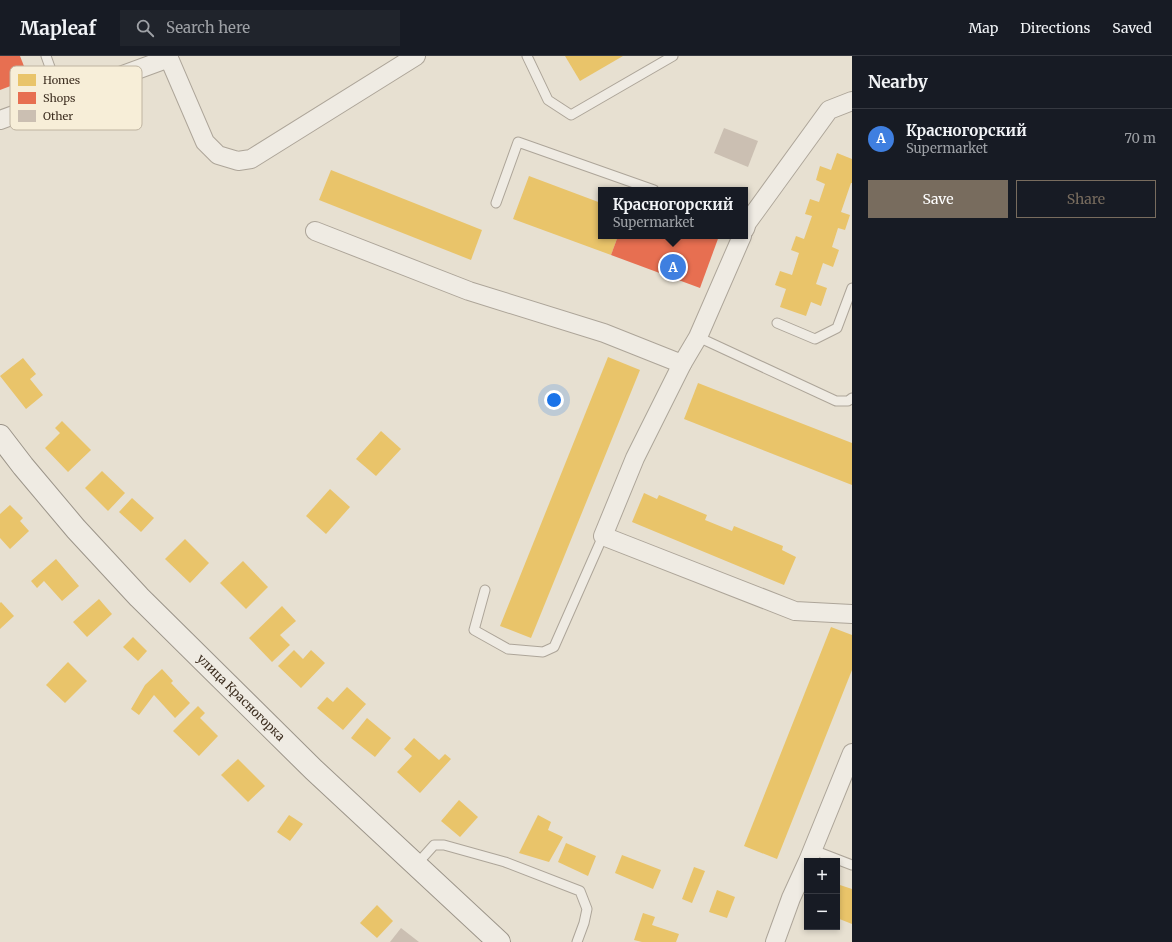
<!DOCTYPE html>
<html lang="en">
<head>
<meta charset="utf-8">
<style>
  :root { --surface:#171b24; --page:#20242c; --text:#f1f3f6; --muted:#9ea1a6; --line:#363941; --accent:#786c5e }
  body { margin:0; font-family:Merriweather,serif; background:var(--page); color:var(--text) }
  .controls { position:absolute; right:12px; bottom:12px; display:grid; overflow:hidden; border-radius:0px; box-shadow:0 2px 6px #0003 }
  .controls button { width:36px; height:36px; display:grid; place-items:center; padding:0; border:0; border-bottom:1px solid var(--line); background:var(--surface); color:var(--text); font:20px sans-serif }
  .you { position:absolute; left:554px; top:344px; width:14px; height:14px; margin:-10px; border:3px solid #fff; border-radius:50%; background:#1a73e8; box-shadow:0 0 0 6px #1a73e833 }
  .badge { display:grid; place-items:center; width:26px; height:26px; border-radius:50%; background:var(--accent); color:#fff; font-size:13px; font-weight:700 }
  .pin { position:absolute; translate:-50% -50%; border:2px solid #fff; box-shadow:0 1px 4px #0006 }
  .popup { position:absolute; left:598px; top:131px; width:150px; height:52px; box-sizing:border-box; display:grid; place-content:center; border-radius:0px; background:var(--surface); filter:drop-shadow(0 1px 3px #0005); font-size:13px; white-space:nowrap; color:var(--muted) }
  .popup b { font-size:15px; color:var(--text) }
  .popup::after { content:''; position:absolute; left:50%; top:100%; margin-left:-8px; border:8px solid transparent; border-top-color:var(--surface) }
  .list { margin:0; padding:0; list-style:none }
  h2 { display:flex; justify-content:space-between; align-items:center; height:52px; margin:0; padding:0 16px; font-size:17px }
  h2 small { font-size:13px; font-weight:400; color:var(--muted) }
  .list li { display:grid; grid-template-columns:26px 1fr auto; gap:12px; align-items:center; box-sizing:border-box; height:60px; padding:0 16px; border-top:1px solid var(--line) }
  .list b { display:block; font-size:15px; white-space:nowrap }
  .list p { margin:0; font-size:13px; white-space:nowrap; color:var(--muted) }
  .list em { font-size:13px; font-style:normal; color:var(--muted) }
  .actions { display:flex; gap:8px; padding:12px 16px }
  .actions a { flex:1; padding:9px 0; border:1px solid var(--accent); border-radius:0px; text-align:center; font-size:14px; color:var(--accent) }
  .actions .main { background:var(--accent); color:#fff }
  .icon { flex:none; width:22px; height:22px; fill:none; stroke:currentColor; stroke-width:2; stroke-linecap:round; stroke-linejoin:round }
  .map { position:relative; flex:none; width:852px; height:886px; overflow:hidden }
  header { display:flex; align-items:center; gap:24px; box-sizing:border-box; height:56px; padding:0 20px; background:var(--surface); border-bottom:1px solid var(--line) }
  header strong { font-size:19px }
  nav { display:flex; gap:22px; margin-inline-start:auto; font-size:14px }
  .search { width:280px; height:36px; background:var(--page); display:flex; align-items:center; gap:10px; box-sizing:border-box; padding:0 14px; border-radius:0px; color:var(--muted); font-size:15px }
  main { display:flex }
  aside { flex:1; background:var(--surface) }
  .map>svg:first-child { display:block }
  .homes { fill:#e9c46a }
  .shops { fill:#e76f51 }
  .building { fill:#cbbfb2 }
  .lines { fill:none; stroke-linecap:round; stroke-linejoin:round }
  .service-casing { stroke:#ada599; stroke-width:11 }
  .minor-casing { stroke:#ada599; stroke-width:20 }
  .secondary-casing { stroke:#9c958a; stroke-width:24 }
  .service { stroke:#efebe3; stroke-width:9 }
  .minor { stroke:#efebe3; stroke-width:18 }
  .secondary { stroke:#efebe3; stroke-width:22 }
  .labels { text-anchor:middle; stroke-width:4; stroke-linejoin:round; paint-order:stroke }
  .street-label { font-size:12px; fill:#3d2e20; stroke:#f7eed8 }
  .key { fill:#f7eed8; stroke:#bfb4a1; stroke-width:1 }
  .key-label { font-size:11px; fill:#3d2e20 }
</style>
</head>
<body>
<header>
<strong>Mapleaf</strong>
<div class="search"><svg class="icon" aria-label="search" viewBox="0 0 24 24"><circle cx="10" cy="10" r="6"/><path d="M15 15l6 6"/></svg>Search here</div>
<nav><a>Map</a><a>Directions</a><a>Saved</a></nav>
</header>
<main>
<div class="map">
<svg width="852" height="886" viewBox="0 0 852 886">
  <rect width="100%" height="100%" fill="#e7e0d1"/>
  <!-- homes -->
  <g class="homes">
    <path d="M565,0H623L580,25Z"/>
    <path d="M837,97L852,103V127H851L841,156L850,159L845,174L838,172L832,191L839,194L833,211L823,207L816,228L827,232L821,250L811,246L806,260L780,251L786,233L775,229L780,215L792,219L799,197L791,194L796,180L804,183L812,160L805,158L810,143L819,146L825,128L816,124L820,110L831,114Z"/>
    <path d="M331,114L482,174L471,204L319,144Z"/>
    <path d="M529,120L601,147V180H618L611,199L513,163Z"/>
    <path d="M608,301L640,314L531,582L500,570Z"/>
    <path d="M23,302L36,318L30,323L43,339L26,353L0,320Z"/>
    <path d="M698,327L852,387V429L684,363Z"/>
    <path d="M62,365L91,394L68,416L45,392L60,377L55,372Z"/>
    <path d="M381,375L401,393L376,420L356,403Z"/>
    <path d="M102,415L125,437L108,455L85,432Z"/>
    <path d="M330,433L350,451L326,478L306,460Z"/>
    <path d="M644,437L657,443L659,439L707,459L705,464L732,475L734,470L783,490L782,494L796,501L784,529L632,466Z"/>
    <path d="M132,442L154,462L141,476L119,456Z"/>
    <path d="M10,449L23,462L20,465L29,475L10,493L0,482V458Z"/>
    <path d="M185,483L209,507L190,527L165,503Z"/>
    <path d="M56,503L79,530L62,545L44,525L37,532L31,525Z"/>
    <path d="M243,505L268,531L246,553L220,527Z"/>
    <path d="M99,543L112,558L87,581L73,566Z"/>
    <path d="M1,546L14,560L0,573V547Z"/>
    <path d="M282,550L296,565L280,579L290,589L272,606L249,582Z"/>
    <path d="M831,571L852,579V614L777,803L744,790Z"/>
    <path d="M133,581L147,595L138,605L123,591Z"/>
    <path d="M294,594L303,603L311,594L325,607L301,632L278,610Z"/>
    <path d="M68,606L87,625L65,647L46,629Z"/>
    <path d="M162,613L173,625L171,627L190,647L175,662L154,639L139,659L131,653L145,629Z"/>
    <path d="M347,631L366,648L343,674L317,652L327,641L333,646Z"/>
    <path d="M198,650L205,657L200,662L218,680L199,700L173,675Z"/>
    <path d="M367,662L391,682L375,701L351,682Z"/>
    <path d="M414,682L439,704L445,698L451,703L420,737L397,716L412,700L404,693Z"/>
    <path d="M238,703L265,730L248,746L221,719Z"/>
    <path d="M459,744L478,761L460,781L441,765Z"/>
    <path d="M289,759L303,768L290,785L277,776Z"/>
    <path d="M538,759L551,766L548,774L563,781L549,806L519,797Z"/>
    <path d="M566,787L596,800L588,820L558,806Z"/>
    <path d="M622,799L661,814L653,833L615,817Z"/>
    <path d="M694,811L705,815L692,847L682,843Z"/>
    <path d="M837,828L852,833V868L837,862Z"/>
    <path d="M717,834L735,841L727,862L709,856Z"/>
    <path d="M377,849L393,865L377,882L360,867Z"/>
    <path d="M643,857L655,861L652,869L679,878L676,886H642L634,884Z"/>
  </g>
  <!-- shops -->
  <g class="shops">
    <path d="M0,0H20L29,23L0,34Z"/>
    <path d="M618,180H719L700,232L611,199Z"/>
  </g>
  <!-- building -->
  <g class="building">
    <path d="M724,72L758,85L748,111L714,97Z"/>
    <path d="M401,872L419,886H390Z"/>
  </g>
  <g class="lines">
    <defs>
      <g id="service">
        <path d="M46,0L61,42"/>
        <path d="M527,0L548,44L571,59L673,0"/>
        <path d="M496,147L518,86L654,134"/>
        <path d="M777,267L815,283L837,272L852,232"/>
        <path d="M698,281L836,345H848L852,342"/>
        <path d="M485,534L474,574L508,593L543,596L554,591L603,480"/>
        <path d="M813,794L852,809"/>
        <path d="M416,809L434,789H444L505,806L580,835L587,853L584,867L577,886"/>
      </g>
      <g id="minor">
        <path d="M168,0L205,86L218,99L238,105L251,103L416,0"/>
        <path d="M0,64L169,2"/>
        <path d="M745,173L747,167L829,54L852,45"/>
        <path d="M315,175L469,235L604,277L682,308"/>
        <path d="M742,180L698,281L682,308L635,402L603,480L795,555L852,558"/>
        <path d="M808,805L852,697"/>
        <path d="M775,886L791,842L807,807"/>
      </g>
      <g id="secondary">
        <path id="s1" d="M0,380L23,410L76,473L139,541L314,714L499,886"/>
      </g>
    </defs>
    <!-- service casing -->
    <use href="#service" class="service-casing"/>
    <!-- minor casing -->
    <use href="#minor" class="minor-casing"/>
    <!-- secondary casing -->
    <use href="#secondary" class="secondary-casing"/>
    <!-- service -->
    <use href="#service" class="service"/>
    <!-- minor -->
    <use href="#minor" class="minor"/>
    <!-- secondary -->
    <use href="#secondary" class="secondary"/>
  </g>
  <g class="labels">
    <!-- street labels -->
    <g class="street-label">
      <text dy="4" stroke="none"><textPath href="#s1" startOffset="356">улица Красногорка</textPath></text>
    </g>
  </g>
  <!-- legend -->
  <rect x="10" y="10" width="132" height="64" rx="6" class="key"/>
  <rect x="18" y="18" width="18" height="12" fill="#e9c46a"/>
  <rect x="18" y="36" width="18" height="12" fill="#e76f51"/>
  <rect x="18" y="54" width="18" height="12" fill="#cbbfb2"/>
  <g class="key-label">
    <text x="43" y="28">Homes</text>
    <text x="43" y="46">Shops</text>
    <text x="43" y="64">Other</text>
  </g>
</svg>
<div class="controls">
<button>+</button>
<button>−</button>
</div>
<div class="you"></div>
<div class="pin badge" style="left:673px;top:211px;background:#3f7fe0">A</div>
<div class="popup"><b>Красногорский</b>Supermarket</div>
</div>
<aside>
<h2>Nearby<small></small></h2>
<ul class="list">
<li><span class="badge" style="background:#3f7fe0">A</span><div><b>Красногорский</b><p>Supermarket</p></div><em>70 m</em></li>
</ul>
<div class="actions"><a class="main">Save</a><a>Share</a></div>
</aside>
</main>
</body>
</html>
